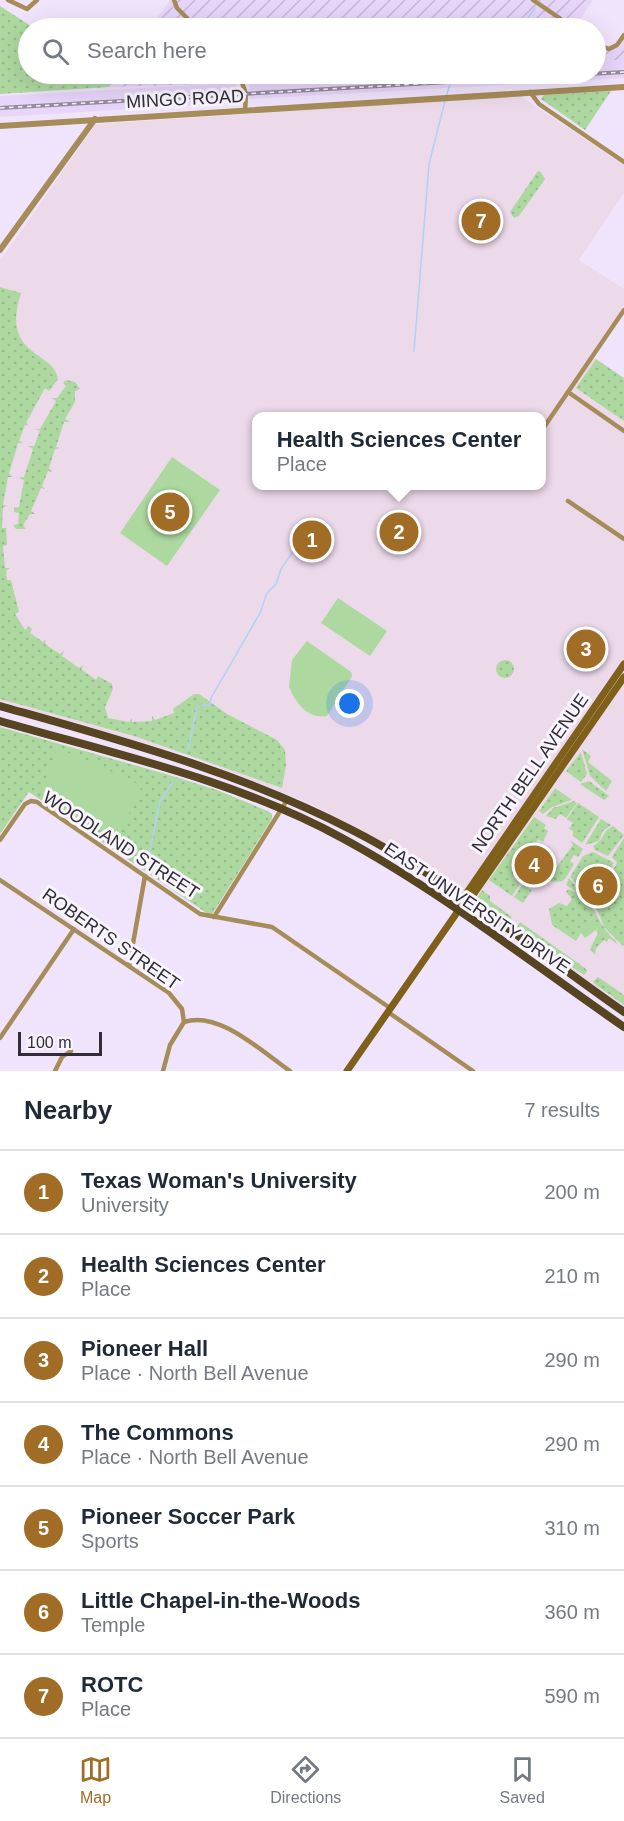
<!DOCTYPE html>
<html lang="en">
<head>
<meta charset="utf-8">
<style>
  :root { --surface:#fff; --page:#f2f2f3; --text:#1f2937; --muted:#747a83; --line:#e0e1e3; --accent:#a16c25 }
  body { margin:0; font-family:Arial,sans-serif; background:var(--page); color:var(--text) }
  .scale { position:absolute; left:18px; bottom:15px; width:84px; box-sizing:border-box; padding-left:6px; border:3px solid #322c38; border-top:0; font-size:16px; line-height:21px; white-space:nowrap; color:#322c38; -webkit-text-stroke:4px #f9f5fc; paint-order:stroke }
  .you { position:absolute; left:350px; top:704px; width:21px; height:21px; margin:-15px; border:4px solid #fff; border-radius:50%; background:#1a73e8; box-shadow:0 0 0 9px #1a73e833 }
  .badge { display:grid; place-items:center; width:39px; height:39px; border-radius:50%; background:var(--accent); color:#fff; font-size:20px; font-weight:700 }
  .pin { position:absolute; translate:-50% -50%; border:3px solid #fff; box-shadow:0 2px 6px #0006 }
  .popup { position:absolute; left:252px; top:412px; width:294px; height:78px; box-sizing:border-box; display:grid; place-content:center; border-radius:12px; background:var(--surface); filter:drop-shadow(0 2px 4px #0005); font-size:20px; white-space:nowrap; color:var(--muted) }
  .popup b { font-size:22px; color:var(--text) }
  .popup::after { content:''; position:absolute; left:50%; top:100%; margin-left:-12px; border:12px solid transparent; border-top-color:var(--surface) }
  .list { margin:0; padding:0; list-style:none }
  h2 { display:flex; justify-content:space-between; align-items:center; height:78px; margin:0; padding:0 24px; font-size:26px }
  h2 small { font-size:20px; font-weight:400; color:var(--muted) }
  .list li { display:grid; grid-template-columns:39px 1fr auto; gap:18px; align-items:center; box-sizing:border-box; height:84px; padding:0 24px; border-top:2px solid var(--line) }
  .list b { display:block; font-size:22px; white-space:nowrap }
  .list p { margin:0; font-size:20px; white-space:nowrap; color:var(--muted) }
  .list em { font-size:20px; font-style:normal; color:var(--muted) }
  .icon { flex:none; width:33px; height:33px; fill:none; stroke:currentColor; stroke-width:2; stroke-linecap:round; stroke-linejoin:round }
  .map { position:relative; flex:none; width:624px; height:1071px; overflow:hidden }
  .search { position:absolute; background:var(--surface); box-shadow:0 6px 24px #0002; left:18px; right:18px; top:18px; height:66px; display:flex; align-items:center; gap:15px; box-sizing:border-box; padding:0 21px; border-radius:33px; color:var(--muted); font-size:22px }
  .sheet { height:666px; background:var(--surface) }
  nav { display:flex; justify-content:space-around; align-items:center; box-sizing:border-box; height:84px; border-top:2px solid var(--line); background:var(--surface); font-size:16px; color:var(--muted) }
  nav a { display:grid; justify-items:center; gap:3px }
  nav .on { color:var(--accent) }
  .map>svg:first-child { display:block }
  .industrial { fill:url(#industrial-furrows) }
  .education { fill:#ecd9ea; fill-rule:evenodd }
  .built { fill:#e8d5fa }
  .grass { fill:url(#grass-dots) }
  .green { fill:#add9a0 }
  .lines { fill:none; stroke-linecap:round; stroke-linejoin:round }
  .stream { stroke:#afd2f9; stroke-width:1.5 }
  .minor { stroke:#a68c58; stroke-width:4.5 }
  .tertiary { stroke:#a68c58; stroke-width:6 }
  .secondary { stroke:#7f601a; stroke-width:7 }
  .primary { stroke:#574521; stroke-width:8 }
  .rail-casing { stroke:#958c9e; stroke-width:4 }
  .rail { stroke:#f9f5fc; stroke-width:1.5; stroke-dasharray:4.5; stroke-linecap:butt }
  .labels { text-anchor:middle; stroke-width:6; stroke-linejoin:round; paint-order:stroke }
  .street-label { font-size:18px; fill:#322c38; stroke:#f9f5fc }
</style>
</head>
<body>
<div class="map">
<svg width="624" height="1071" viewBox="0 0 624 1071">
  <defs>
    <pattern id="industrial-furrows" width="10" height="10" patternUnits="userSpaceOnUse" patternTransform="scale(1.5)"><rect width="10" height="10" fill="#e8d5fa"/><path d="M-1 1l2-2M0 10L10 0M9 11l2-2" fill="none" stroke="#c7b7d7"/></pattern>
    <pattern id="grass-dots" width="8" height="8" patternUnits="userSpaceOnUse" patternTransform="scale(1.5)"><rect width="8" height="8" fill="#add9a0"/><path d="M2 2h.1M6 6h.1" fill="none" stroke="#95ba8b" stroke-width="1.8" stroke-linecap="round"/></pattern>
  </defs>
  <rect width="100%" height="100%" fill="#f0e4fc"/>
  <!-- industrial -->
  <g class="industrial">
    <path d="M170,0H593L574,28H150Z"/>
    <path d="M624,35V60L602,61L600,54H596V44L609,49L617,45Z"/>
    <path d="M118,74H316L249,77L235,83L109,87Z"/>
  </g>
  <!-- education -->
  <path class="education" d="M520,96L624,165V193L579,260L624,289V305L590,355L624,378V1007L460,890L376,838L309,803L192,757L0,701V261L96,124ZM256,416H542V486H256Z"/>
  <!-- built -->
  <g class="built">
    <path d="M600,53L602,61L624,60V78L250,99L249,77L316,74H596V54Z"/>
    <path d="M235,83L239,90L237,100L181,106L0,117V96Z"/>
  </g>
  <!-- grass -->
  <g class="grass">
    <path d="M0,6L34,28H28V74H100L112,82L109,87L0,94Z"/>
    <path d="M611,91L585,130L541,99L544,95Z"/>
    <path d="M540,171L545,179L519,216L514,218L510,212L537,172Z"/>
    <path d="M0,287L21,293C0,358 54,350 58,379L49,391L45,388L26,423L29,426L25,425L19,441L23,443H18L9,474L13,477H8L3,505L8,506L3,507L2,528H6L7,545L3,546L5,568H10L6,571L7,580H11L19,612L15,614L25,630L29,626L32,629L30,633L43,642L46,639L45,644L60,654L64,651L62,656L79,668L84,665L81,669L96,680L98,676L112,684L113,689L105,707L108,718L129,722L132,718V722L152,721V716L155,720L174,713L173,709L194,694H199L227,714L277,740L285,750L286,765L282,788L134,736L0,699Z"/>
    <path d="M596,359L624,378V421L576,388Z"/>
    <path d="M66,380L75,382L80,389L75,391V402L65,419L70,422H64L56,447L60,448L55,449L49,468L52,472L48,471L42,486L45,489L41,488L31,511L35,514H30L23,525L26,529H16L13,525L18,524L19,513L14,512V508L19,507L24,480L19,478L24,477L33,449L28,446H34L40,431L35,429H40L56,401L52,398H57L66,386L63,383Z"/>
    <circle cx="505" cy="669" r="9"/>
    <path d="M0,727L166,774L217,790L268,811L272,814V819L211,916L29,792L0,834Z"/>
    <path d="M582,749L591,756L588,762L612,781L606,791L590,776Z"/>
    <path d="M581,752L587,774L581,782L566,771Z"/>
    <path d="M589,781L609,796L604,800L580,784Z"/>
    <path d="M555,788L572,800L552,807L543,814L539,811Z"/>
    <path d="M574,801L577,803L566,818L560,814L556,819L546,816L553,808Z"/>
    <path d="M578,803L599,817L582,843L573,836V831L569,829L573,823L567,819Z"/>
    <path d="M534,817L546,825L544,828L548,831L543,842L538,839L513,877L520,884L512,896L489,880Z"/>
    <path d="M601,819L611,825L603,831L599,841L585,845Z"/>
    <path d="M613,826L624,835L608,856L595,850L593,846C604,841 602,831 613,826Z"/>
    <path d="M624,838V946H623L604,927L595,904L617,863L612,857Z"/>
    <path d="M570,840L583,849L578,857L574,855L570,861L574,864C562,885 565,882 546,881L573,845Z"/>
    <path d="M593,852L614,863L606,875L603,874L596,884H594L590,889L594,893L589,897L570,877L583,856Z"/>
    <path d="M569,878L585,897L584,900C598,910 599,927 616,941L617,944L609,938L607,942L604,940L596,948L595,955L590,949L598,933L596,930L599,927L593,918L578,929L581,933L576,941L552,925L549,909L559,903L567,906L572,899L566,892L568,889L580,894L566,885Z"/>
    <path d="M522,885L532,890L523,903L514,897Z"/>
    <path d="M482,890L490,896V901L512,917L509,922L478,903L477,898Z"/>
    <path d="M520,922L585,968L587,971L584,975L516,929Z"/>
    <path d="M598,977L624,995V1005L595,984L593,982Z"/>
  </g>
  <!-- green -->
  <g class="green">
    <path d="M172,457L220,490L167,566L120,533Z"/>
    <path d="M338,598L387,631L370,656L321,623Z"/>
    <path d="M307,641L351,672L352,676L327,716C307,719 296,703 289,687L292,660Z"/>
    <path d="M57,751L74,754L142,786L117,840L40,791Z"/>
    <path d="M593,918L600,927L585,938L578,929Z"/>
  </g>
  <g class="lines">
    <!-- stream -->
    <g class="stream">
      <path d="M512,28L527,19L535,8"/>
      <path d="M446,97L453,74"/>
      <path d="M414,351L429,164L445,101"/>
      <path d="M188,749L197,708L201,705H210L211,698L260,613L267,593L276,584L281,569L299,543"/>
      <path d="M146,869L160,802L173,781"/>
    </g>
    <!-- minor -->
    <g class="minor">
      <path d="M8,0L27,9L37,0"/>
      <path d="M174,0L177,8L197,28"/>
      <path d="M533,0L574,28"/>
      <path d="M596,44L609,49L617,45L624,35"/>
      <path d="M239,74L246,94L245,111"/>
      <path d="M530,92L539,104L624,162"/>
      <path d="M568,392L624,431"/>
      <path d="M542,430L624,310"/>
      <path d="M568,501L624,539"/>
      <path d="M0,840L25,804L31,801L37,802L200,914L272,927L390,1008"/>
      <path d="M0,880L169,993L182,1009L184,1022"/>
      <path d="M214,917L287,800"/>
      <path d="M129,966L145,876"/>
      <path d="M388,1012L473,1071"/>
      <path d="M184,1022C219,1010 262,1052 290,1071"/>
      <path d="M0,1038L74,929"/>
      <path d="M55,1071L62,1057L71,1051"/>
      <path d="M163,1071L170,1045L184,1022"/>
    </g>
    <!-- tertiary -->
    <g class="tertiary">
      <path d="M0,126L624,87"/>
      <path d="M0,250L95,119"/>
    </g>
    <!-- secondary -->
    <g class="secondary">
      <path d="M465,901L468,891L624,664"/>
      <path d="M347,1071L465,901L473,895L624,677"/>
    </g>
    <!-- primary -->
    <g class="primary">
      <path d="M0,706C120,740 240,772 352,830C446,878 537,951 624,1012"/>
      <path d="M0,721C115,754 236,780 342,838C442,892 531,963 624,1027"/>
    </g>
    <defs>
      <path id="rail" d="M0,108L624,72"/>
    </defs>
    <!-- rail casing -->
    <use href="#rail" class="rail-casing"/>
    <!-- rail -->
    <use href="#rail" class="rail"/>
  </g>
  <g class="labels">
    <!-- street labels -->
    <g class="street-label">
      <text transform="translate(185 99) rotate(-3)" y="6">MINGO ROAD</text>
      <text transform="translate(530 773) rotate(-55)" y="6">NORTH BELL AVENUE</text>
      <text transform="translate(121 845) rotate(33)" y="6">WOODLAND STREET</text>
      <text transform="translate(477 908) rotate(34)" y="6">EAST UNIVERSITY DRIVE</text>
      <text transform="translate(111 939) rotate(35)" y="6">ROBERTS STREET</text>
    </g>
  </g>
</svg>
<div class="scale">100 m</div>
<div class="you"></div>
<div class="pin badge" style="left:312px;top:540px">1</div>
<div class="pin badge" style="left:399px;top:532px">2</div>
<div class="popup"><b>Health Sciences Center</b>Place</div>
<div class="pin badge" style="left:586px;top:649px">3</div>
<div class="pin badge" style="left:534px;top:865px">4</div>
<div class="pin badge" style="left:170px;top:512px">5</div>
<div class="pin badge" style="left:598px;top:886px">6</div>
<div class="pin badge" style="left:481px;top:221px">7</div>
<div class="search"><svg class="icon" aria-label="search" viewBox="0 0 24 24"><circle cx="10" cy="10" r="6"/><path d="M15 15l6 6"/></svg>Search here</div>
</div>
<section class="sheet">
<h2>Nearby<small>7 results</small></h2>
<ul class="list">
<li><span class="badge">1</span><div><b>Texas Woman's University</b><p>University</p></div><em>200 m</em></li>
<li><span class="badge">2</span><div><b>Health Sciences Center</b><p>Place</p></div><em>210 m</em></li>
<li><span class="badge">3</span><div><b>Pioneer Hall</b><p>Place · North Bell Avenue</p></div><em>290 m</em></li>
<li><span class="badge">4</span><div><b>The Commons</b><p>Place · North Bell Avenue</p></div><em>290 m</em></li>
<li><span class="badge">5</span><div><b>Pioneer Soccer Park</b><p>Sports</p></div><em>310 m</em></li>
<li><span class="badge">6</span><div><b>Little Chapel-in-the-Woods</b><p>Temple</p></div><em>360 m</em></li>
<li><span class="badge">7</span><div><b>ROTC</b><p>Place</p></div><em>590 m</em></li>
</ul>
</section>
<nav>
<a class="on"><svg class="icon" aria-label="map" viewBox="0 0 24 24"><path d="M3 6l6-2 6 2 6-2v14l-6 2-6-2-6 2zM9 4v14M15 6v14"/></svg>Map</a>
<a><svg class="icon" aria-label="directions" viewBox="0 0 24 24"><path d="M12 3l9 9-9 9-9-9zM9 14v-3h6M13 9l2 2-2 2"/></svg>Directions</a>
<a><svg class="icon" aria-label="saved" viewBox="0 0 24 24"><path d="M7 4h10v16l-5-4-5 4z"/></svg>Saved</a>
</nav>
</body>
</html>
